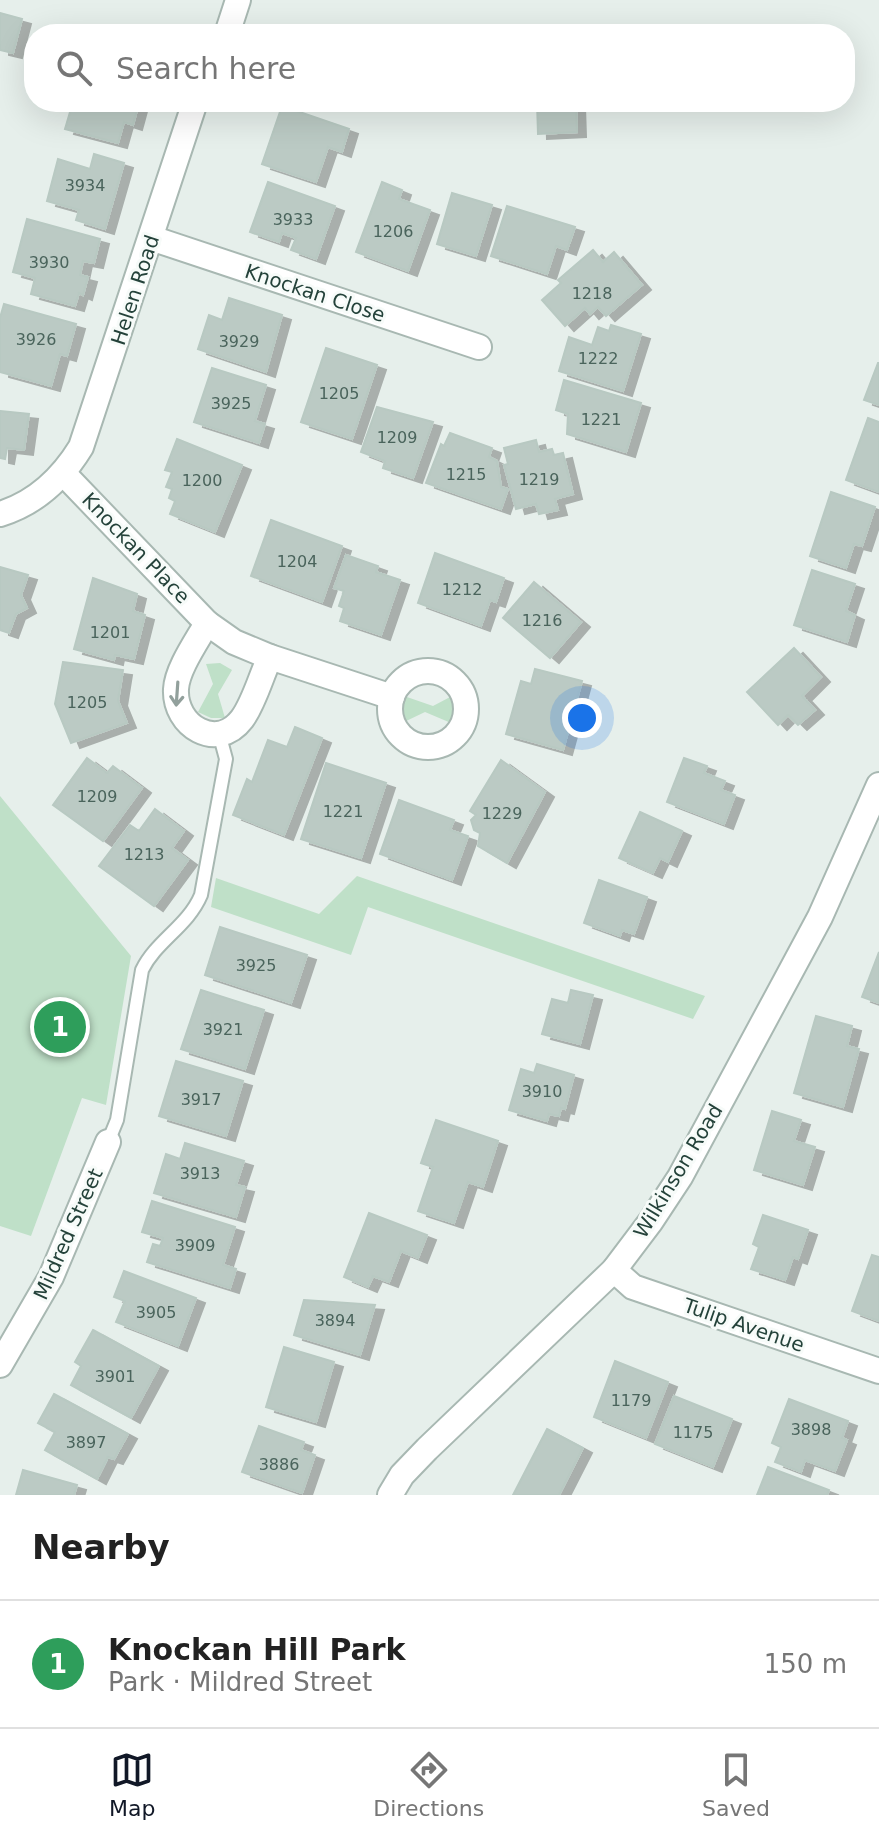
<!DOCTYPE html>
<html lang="en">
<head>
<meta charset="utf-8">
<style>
  :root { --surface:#fff; --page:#f6f6f6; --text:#222; --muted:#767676; --line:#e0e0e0; --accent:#111827 }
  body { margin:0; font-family:"DejaVu Sans",sans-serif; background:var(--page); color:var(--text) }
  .you { position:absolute; left:582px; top:718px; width:28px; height:28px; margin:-20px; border:6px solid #fff; border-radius:50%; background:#1a73e8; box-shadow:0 0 0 12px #1a73e833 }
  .badge { display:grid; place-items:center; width:52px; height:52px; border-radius:50%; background:var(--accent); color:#fff; font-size:26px; font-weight:700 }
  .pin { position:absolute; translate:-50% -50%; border:4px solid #fff; box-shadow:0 2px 8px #0006 }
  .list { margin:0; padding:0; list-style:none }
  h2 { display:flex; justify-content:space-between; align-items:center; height:104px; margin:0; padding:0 32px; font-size:34px }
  h2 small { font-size:26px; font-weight:400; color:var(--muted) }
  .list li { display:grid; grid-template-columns:52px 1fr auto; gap:24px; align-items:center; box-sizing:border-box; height:128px; padding:0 32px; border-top:2px solid var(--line) }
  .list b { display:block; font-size:30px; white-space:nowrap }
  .list p { margin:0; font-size:26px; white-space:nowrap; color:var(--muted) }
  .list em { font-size:26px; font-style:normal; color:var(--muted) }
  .icon { flex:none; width:44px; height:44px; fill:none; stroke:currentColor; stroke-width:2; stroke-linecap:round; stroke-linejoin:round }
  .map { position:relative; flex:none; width:879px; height:1495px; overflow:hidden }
  .search { position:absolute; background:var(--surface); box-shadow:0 8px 32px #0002; left:24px; right:24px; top:24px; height:88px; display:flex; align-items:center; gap:20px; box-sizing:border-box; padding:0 28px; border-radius:32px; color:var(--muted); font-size:30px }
  .sheet { height:232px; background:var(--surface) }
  nav { display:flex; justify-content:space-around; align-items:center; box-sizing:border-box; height:112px; border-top:2px solid var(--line); background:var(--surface); font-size:22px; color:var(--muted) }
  nav a { display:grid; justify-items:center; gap:4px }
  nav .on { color:var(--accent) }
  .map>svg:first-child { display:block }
  .green { fill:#bfe0c8 }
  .building { fill:#bbcac4; stroke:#b8c9c2; stroke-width:2; filter:url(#shadow) }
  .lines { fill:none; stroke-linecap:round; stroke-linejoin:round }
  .service-casing { stroke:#a8b8b2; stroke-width:16 }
  .minor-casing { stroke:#a8b8b2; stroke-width:28 }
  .service { stroke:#fff; stroke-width:12 }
  .minor { stroke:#fff; stroke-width:24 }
  .oneway { stroke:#92a09c }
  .labels { text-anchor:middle; stroke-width:6; stroke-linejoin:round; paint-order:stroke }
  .number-label { font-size:16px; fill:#4a645c }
  .street-label { font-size:20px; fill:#24423a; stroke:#f7fbf9 }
</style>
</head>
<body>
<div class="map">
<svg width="879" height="1495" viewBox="0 0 879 1495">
  <defs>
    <filter id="shadow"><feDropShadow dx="9" dy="5" stdDeviation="0" flood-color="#0004"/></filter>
  </defs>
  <rect width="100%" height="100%" fill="#e6efeb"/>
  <!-- green -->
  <g class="green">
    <path d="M220,663L232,670L218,694L225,718H211L198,712L213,684L206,664Z"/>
    <path d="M404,696L433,706L452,696L456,710L451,723L425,712L402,723L400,710Z"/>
    <path d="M0,796L131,956L106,1105L82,1098L31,1236L0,1226Z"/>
    <path d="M357,876L705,996L693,1019L368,907L351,955L211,907L216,878L319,914Z"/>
  </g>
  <!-- building -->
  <g class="building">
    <path d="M0,13L22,19L13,53L0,50Z"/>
    <path d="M384,27L414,34H382Z"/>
    <path d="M73,102H136L139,103L133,125L124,122L118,143L65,129Z"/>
    <path d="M537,102H576L577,132L538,134Z"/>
    <path d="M282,106L349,129L342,152L328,147L316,182L262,164Z"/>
    <path d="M94,154L124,163L105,229L76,220L79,210L47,201L58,159L90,169Z"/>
    <path d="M268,182L335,206L316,259L291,250L296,238L282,233L279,242L250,232Z"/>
    <path d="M382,182L402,190L399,199L430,210L408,271L356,252Z"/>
    <path d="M452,193L492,205L476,256L437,244Z"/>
    <path d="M507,206L575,227L567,250L556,246L547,274L491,256Z"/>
    <path d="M27,219L100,239L94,263L83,261L80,275L88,277L83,295L79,293L75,306L31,294L35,278L13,272Z"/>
    <path d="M593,250L603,262L614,252L642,285L606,316L598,307L590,314L585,308L565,326L542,300L561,283L558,280Z"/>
    <path d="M229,298L282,315L266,372L198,349L209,315L222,320Z"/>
    <path d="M4,304L76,324L67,356L60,354L51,386L0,372V318Z"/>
    <path d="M611,325L641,334L623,391L559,371L569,337L592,345L598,327L609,331Z"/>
    <path d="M326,348L377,365L352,439L301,422Z"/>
    <path d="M878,363H879V405L864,400Z"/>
    <path d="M212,368L266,385L255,421L265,424L259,443L194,422Z"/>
    <path d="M564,380L641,403L626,452L567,434L568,414L556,410Z"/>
    <path d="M377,407L433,422L413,478L383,468L385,461L361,452Z"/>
    <path d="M0,411L29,414L24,450L7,448L5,459L0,458Z"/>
    <path d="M868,418L879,422V492L846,480Z"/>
    <path d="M450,433L492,448L489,457L497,461L501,487L508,489L501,509L426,483L441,444L444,446Z"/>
    <path d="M177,439L242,465L215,532L170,514L175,501L169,498L172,489L166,487L172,472L165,470Z"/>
    <path d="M536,440L539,452L552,449L554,455L563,453L573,494L555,499L558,510L539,514L536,504L516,509L504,465L508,464L504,448Z"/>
    <path d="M831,492L875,507L862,546L854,544L846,568L810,556Z"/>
    <path d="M271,520L342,546L322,602L251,576Z"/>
    <path d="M435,553L504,578L496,602L490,600L481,626L418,603Z"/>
    <path d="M346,555L378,566L376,572L400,580L381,635L340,621L344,608L339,606L344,591L334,588Z"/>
    <path d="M0,567L28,575L21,595L27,608L16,614L9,633L0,630Z"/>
    <path d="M812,570L855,584L846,611L855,615L847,642L794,625Z"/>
    <path d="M93,578L137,594L133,611L145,615L134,659L115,655L114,660L74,649Z"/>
    <path d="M534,582L581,622L550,658L503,618Z"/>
    <path d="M794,648L821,677L802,696L815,710L798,725L788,715L778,725L747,692Z"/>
    <path d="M63,662L123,670L118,701L127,723L71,743L55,704Z"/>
    <path d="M535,669L582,681L563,750L506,734L521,681L531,684Z"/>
    <path d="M295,727L322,738L284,835L233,815L247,779L252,782L268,740L287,747Z"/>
    <path d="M87,758L107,773L113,766L142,788L103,841L53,805Z"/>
    <path d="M684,758L707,766L704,773L725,781L721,790L735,795L724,824L667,802Z"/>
    <path d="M501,760L545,792L507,863L478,846L480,833L474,830L471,820L476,815L470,811Z"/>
    <path d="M326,763L386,783L361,858L301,839Z"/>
    <path d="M399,800L454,820L450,830L468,836L452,880L380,854Z"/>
    <path d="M155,809L184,831L172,848L188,860L154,906L99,866L130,825L139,831Z"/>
    <path d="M640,812L682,831L668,862L660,858L653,873L619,858Z"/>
    <path d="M599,880L647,897L634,934L622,930L620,936L584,923Z"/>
    <path d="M220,927L307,955L291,1003L205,975Z"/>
    <path d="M879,952V1003L862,997Z"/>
    <path d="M201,990L264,1010L245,1069L181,1049Z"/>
    <path d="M571,990L593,995L580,1044L542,1034L552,999L568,1003Z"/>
    <path d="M816,1016L852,1026L847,1046L859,1049L843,1107L794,1093Z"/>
    <path d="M176,1061L243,1081L226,1136L159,1116Z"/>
    <path d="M537,1064L574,1075L565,1109L561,1108L559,1116L549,1114L547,1121L509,1110L521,1069L534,1073Z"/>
    <path d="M772,1111L801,1120L794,1141L815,1147L803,1185L754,1170Z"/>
    <path d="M436,1120L498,1141L483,1187L468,1182L454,1223L418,1211L433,1167L421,1163Z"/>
    <path d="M185,1143L244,1161L236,1185L245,1187L236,1217L154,1193L166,1154L180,1159Z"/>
    <path d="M152,1201L235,1227L223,1265L236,1269L230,1288L147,1262L153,1244L160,1246L163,1238L142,1232Z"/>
    <path d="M369,1213L427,1235L418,1258L401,1251L389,1282L373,1276L368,1287L344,1277Z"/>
    <path d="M763,1215L808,1230L798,1259L793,1257L785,1280L751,1269L759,1247L753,1244Z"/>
    <path d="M872,1255L879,1257V1321L852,1311Z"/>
    <path d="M124,1271L196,1298L178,1346L116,1322L125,1301L114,1297Z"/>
    <path d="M304,1300L375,1305L360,1355L294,1335Z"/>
    <path d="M93,1330L159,1366L131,1418L71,1385L81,1366L75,1362Z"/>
    <path d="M284,1347L334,1362L316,1422L266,1407Z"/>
    <path d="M615,1361L668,1382L646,1438L594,1417Z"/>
    <path d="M54,1394L128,1434L114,1459L108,1457L97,1479L45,1450L55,1432L38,1423Z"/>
    <path d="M674,1396L732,1419L713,1467L655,1444Z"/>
    <path d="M789,1399L848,1421L842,1438L847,1440L835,1471L805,1460L801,1472L775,1462L781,1447L772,1443Z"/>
    <path d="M259,1426L304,1442L301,1450L315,1455L302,1493L242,1472Z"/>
    <path d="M547,1429L583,1448L559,1495H513Z"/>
    <path d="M768,1467L829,1490L827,1495H757Z"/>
    <path d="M23,1470L77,1485L74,1495H16Z"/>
  </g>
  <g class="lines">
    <defs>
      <path id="service" d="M108,1142L117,1120L142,970C156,941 188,926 201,895L226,759L219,733"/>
      <g id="minor">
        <path d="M227,34L238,0"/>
        <path d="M151,238L479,347"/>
        <path d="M64,474L207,623L234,642L270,657L392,697"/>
        <path d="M0,514C36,503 62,478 81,447L195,102"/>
        <path d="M207,623C197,641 177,669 176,689C174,726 217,752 242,719C254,703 261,676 270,657"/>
        <circle cx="428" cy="709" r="38"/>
        <path d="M614,1270L633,1287L879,1371"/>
        <path d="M0,1365L51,1277L108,1142"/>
        <path d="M390,1495L402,1475L427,1449L614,1270L651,1221L680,1177L820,917L879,785"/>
      </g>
    </defs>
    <!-- service casing -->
    <use href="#service" class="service-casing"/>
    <!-- minor casing -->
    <use href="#minor" class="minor-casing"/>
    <!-- service -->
    <use href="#service" class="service"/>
    <!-- minor -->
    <use href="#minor" class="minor"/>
  </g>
  <!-- one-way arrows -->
  <defs><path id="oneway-shaft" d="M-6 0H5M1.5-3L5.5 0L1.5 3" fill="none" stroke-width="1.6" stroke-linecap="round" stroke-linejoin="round" transform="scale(2)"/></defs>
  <use class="oneway" href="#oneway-shaft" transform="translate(177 694) rotate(94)"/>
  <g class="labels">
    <!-- number labels -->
    <g class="number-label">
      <text x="85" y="191">3934</text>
      <text x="293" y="225">3933</text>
      <text x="393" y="237">1206</text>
      <text x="49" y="268">3930</text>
      <text x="592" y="299">1218</text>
      <text x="36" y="345">3926</text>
      <text x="239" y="347">3929</text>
      <text x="598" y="364">1222</text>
      <text x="339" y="399">1205</text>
      <text x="231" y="409">3925</text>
      <text x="601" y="425">1221</text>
      <text x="397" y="443">1209</text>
      <text x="466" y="480">1215</text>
      <text x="539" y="485">1219</text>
      <text x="202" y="486">1200</text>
      <text x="297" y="567">1204</text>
      <text x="462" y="595">1212</text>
      <text x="542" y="626">1216</text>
      <text x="110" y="638">1201</text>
      <text x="87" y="708">1205</text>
      <text x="97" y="802">1209</text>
      <text x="343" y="817">1221</text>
      <text x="502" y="819">1229</text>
      <text x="144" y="860">1213</text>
      <text x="256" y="971">3925</text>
      <text x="223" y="1035">3921</text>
      <text x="542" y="1097">3910</text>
      <text x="201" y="1105">3917</text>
      <text x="200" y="1179">3913</text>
      <text x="195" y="1251">3909</text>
      <text x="156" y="1318">3905</text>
      <text x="335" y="1326">3894</text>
      <text x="115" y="1382">3901</text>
      <text x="631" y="1406">1179</text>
      <text x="811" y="1435">3898</text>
      <text x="693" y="1438">1175</text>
      <text x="86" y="1448">3897</text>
      <text x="279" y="1470">3886</text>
    </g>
    <!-- street labels -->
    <g class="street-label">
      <text transform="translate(135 290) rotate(-72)" y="7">Helen Road</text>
      <text transform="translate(315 293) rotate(18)" y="7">Knockan Close</text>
      <text transform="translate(136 548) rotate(46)" y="7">Knockan Place</text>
      <text transform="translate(678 1171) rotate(-59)" y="7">Wilkinson Road</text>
      <text transform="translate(68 1234) rotate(-66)" y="7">Mildred Street</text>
      <text transform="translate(744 1325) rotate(19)" y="7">Tulip Avenue</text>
    </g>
  </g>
</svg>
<div class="you"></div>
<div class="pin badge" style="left:60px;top:1027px;background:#2e9e5b">1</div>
<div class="search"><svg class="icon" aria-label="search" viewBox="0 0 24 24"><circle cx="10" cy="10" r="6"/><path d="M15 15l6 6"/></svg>Search here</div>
</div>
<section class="sheet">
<h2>Nearby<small></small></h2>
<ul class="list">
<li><span class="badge" style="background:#2e9e5b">1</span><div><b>Knockan Hill Park</b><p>Park · Mildred Street</p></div><em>150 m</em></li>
</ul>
</section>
<nav>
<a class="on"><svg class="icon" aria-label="map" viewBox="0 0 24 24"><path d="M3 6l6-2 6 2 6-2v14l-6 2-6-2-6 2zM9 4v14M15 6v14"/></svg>Map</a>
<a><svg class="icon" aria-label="directions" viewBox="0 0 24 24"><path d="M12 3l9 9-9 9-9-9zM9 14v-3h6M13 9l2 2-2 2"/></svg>Directions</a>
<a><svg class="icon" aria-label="saved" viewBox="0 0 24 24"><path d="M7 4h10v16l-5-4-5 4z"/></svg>Saved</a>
</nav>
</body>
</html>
